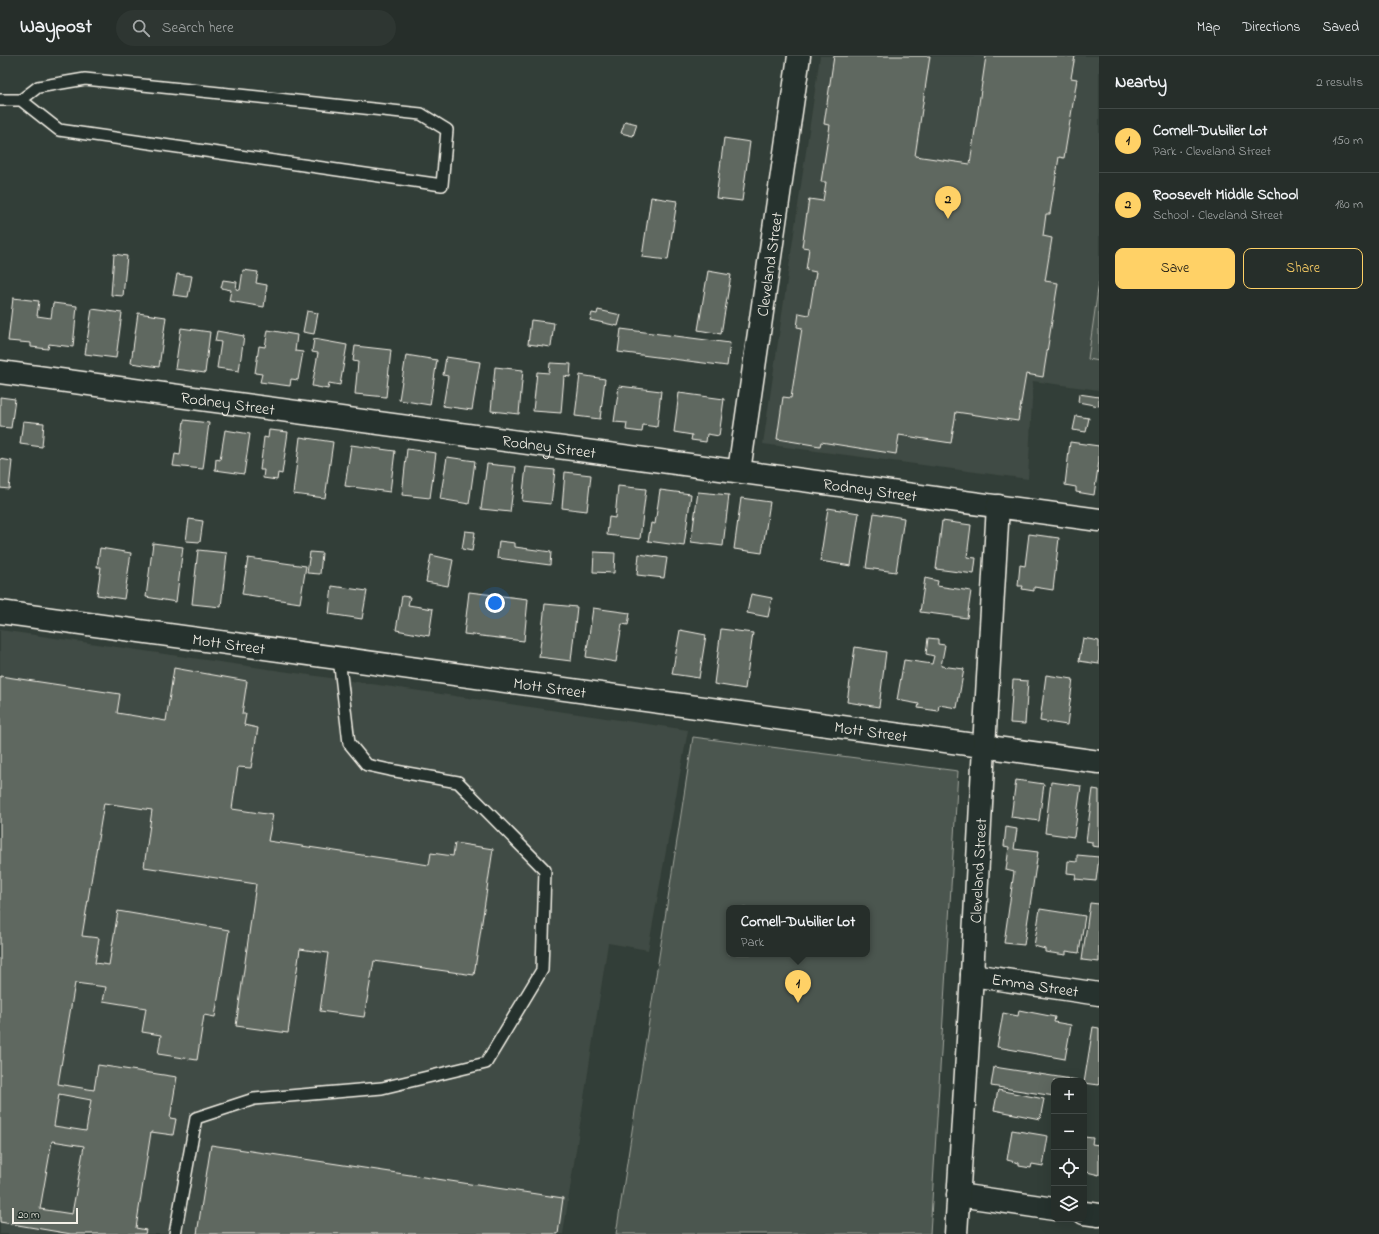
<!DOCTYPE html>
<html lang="en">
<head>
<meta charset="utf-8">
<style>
  :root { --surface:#262e2a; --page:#2e3632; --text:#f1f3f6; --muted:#a4a8a8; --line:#424a47; --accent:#ffd166 }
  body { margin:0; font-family:"Indie Flower",sans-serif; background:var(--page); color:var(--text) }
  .controls { position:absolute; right:12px; bottom:12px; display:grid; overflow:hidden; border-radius:8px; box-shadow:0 4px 16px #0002 }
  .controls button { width:36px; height:36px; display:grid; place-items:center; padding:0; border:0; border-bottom:1px solid var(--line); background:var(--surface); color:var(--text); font:20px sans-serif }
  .scale { position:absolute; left:12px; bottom:10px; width:66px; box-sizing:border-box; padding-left:4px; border:2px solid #f4f1e8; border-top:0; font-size:11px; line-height:14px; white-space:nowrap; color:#f4f1e8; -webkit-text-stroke:3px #26332d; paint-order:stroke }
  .you { position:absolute; left:495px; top:547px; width:14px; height:14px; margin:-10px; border:3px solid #fff; border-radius:50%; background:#1a73e8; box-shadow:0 0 0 6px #1a73e833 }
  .badge { display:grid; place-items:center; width:26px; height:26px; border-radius:50%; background:var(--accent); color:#111; font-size:13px; font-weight:700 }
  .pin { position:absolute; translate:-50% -33px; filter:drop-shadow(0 1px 2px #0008) }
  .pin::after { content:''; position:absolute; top:21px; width:14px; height:12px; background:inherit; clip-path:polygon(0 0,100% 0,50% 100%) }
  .popup { position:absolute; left:726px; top:849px; width:144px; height:52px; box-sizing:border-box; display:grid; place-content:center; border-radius:8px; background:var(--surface); filter:drop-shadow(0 1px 3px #0005); font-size:13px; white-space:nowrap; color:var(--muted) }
  .popup b { font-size:15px; color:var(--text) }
  .popup::after { content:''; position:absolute; left:50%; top:100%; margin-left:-8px; border:8px solid transparent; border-top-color:var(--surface) }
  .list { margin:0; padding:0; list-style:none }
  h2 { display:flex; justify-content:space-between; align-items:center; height:52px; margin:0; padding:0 16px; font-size:17px }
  h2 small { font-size:13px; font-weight:400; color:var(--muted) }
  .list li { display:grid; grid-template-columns:26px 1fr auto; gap:12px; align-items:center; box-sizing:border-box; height:64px; padding:0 16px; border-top:1px solid var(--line) }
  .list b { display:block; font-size:15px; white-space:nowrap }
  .list p { margin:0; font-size:13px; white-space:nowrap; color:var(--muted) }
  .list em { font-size:13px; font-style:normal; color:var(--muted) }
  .actions { display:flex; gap:8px; padding:12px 16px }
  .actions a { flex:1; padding:9px 0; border:1px solid var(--accent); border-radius:8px; text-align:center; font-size:14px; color:var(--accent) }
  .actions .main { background:var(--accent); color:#111 }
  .icon { flex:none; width:22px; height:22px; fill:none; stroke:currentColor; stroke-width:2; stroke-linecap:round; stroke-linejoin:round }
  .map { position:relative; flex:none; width:1099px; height:1178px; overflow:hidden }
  header { display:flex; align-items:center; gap:24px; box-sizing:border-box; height:56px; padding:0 20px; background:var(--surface); border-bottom:1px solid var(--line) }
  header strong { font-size:19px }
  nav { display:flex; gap:22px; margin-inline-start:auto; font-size:14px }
  .search { width:280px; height:36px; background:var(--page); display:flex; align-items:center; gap:10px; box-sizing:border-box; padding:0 14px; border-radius:22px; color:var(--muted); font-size:15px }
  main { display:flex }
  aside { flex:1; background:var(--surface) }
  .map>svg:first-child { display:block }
  .built { fill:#404b44 }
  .green { fill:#4c564f; stroke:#a0a49c; fill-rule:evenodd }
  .building { fill:#5f6861; stroke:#f4f1e8; fill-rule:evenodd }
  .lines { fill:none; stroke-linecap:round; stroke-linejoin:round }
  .service-casing { stroke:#f4f1e8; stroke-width:14 }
  .minor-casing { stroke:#f4f1e8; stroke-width:25 }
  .service { stroke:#26332d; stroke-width:11 }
  .minor { stroke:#26332d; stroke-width:22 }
  .labels { text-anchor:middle; stroke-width:4; stroke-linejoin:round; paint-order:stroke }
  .street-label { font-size:16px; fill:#f4f1e8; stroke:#26332d }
</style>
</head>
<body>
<header>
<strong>Waypost</strong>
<div class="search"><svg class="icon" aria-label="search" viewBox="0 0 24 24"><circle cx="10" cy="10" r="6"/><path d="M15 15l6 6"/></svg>Search here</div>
<nav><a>Map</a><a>Directions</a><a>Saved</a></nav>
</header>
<main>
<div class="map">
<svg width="1099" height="1178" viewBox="0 0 1099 1178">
  <rect width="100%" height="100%" fill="#323e38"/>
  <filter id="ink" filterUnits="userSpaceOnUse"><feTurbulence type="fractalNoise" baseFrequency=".025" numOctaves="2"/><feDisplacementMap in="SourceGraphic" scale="8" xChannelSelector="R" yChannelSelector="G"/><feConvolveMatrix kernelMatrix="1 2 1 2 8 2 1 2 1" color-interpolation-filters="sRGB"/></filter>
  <g filter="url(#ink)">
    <!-- built -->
    <g class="built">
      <path d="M820,0H1099V334L1033,325L1028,423L763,388Z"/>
      <path d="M0,574L688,674L648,894L608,887L563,1178H0Z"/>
    </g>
    <!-- green -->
    <g class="green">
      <path d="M1099,226V305L1088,303Z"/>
      <path d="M693,681L958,715L930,1178H616ZM729,852H867V898H729Z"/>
    </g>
    <!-- building -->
    <g class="building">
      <path d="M834,0H930L915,100L970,108L986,0H1075L1071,22L1077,23L1064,102L1059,101L1050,158H1046L1043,180L1052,182L1045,225L1058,227L1043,321L1026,318L1018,365L956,356L951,387L899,379L896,398L821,386L820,390L777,383L783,341L791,342L802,272L797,271L799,257L809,259L816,216L806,214L809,192L802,191L809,143L823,145L826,126H821L830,69L824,68Z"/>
      <path d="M625,65L637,68L633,80L621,77Z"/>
      <path d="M724,82L750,86L742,145L716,142Z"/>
      <path d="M651,141L677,145L668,204L642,201Z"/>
      <path d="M114,198L127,200L123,240L111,239Z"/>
      <path d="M243,214L258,216L256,227L267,229L264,251L229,245L231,234L221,232L223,224L237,226L236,233L240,234Z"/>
      <path d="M708,215L731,219L721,278L698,274Z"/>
      <path d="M177,218L192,220L188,241L173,239Z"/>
      <path d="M13,242L39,245L37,260L51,262L53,247L77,250L73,291L49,288L48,293L31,291V287L8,285Z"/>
      <path d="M92,253L122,257L116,302L85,298Z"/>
      <path d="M598,254L621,259L618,270L590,264L592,257L597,258Z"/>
      <path d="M307,255L318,257L314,278L303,276Z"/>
      <path d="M138,257L166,261L159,311L131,307Z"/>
      <path d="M531,264L554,267L551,291L528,288Z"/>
      <path d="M181,272L210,276L205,317L175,313Z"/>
      <path d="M621,273L730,287L727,310L618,296Z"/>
      <path d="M268,274L297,279L295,295L303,296L298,324L291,323L290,330L260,326L262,318L255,317L259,290L265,291Z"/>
      <path d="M217,275L244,280L239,315L217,312L221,286L215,285Z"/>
      <path d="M314,283L347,289L340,329L329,327L328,333L312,330L318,297L312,296Z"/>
      <path d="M355,290L391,294L386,341L355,338L358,306L353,305Z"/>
      <path d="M406,299L437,304L430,349L399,344Z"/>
      <path d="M446,301L480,306L472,354L443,350L448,320L443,319Z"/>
      <path d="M550,307L571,308L570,321L564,320L561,357L533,355L537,316L549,317Z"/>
      <path d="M495,311L523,314L519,358L491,355Z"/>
      <path d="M580,319L605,323L600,363L575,360Z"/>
      <path d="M619,330L661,335L657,371L643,369L642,376L626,374L627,367L614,366Z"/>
      <path d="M679,337L724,343L719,380L707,378L706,386L691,384L692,379L674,376Z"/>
      <path d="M1079,338L1099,341V350L1078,346Z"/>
      <path d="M0,341L15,343L11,372L0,371Z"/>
      <path d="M1076,360L1089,362L1086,376L1073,374Z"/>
      <path d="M184,364L209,367L203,413L173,410L175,398L180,399Z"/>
      <path d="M23,365L44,367L42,391L20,388Z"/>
      <path d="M225,374L250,378L244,418L215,414L216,403L220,404Z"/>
      <path d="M269,374L288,376L282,418L278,417L277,424L263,422L264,414H260L264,381L268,382Z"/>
      <path d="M300,381L333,386L325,442L293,438Z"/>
      <path d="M1070,386L1099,390V405L1094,439L1076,436V431L1065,429Z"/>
      <path d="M351,389L395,395L390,436L345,430Z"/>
      <path d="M407,393L436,397L430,442L402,439Z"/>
      <path d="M447,401L475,405L469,448L440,443Z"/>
      <path d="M0,403L12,405L9,433L0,432Z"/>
      <path d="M487,408L516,411L510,456L481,453Z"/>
      <path d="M526,411L555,414L551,448L522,445Z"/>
      <path d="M565,416L591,419L587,455L562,452Z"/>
      <path d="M618,430L646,433L640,483L607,479L609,461L615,462Z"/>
      <path d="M660,434L691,438L684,490L648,485L651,467L655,468Z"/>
      <path d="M698,436L729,439L723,490L691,486Z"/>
      <path d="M741,442L770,446L762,497L734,493Z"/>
      <path d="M828,452L859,457L851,510L820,505Z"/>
      <path d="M874,457L904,462L896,516L866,512Z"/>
      <path d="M189,463L203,465L200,486L186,485Z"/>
      <path d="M942,465L971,469L967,501L976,502L974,518L936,513Z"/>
      <path d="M465,475L475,476L472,495L462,493Z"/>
      <path d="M1029,478L1059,482L1053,534L1034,531V535L1022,533L1023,530H1018L1020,509L1025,510Z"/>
      <path d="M499,485L515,487V491L551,496L550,509L497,502Z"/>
      <path d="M153,487L183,491L176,546L146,541Z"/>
      <path d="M100,492L131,497L124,543L97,539L101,511H97Z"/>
      <path d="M198,494L227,497L221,551L192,548Z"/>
      <path d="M310,496L322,497L320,518L307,517Z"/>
      <path d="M594,496L615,497L614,517L593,516Z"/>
      <path d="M639,498L667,502L664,522L637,519Z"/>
      <path d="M431,499L453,504L448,530L426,526Z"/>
      <path d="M248,502L306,510L300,547L242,538Z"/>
      <path d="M925,522L938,525L937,530L971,535L967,562L920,556Z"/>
      <path d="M332,530L367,535L362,563L329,558Z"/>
      <path d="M469,536L528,543L524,585L464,578Z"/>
      <path d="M751,538L772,542L768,561L747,557Z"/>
      <path d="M402,540L410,541L408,549L433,553L429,580L396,574Z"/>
      <path d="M545,548L577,551L571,605L539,601Z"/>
      <path d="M593,552L630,557L628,569L622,568L616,606L586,601Z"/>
      <path d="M721,573L753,577L745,633L714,628Z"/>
      <path d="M680,574L706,579L699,622L672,618Z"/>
      <path d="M928,582L938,583V588L945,589L941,610L964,613L957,652L939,649L938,655L918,652L919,648L897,644L904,604L932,608L934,600L926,598Z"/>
      <path d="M1083,582L1099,585V608L1079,605Z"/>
      <path d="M855,591L886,596L879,651L847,646Z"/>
      <path d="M174,612L247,625L242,658H246L244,669L258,672L251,712L238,711L232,753L273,759L268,785L429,809L431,797L453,800L455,787L493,793L474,919L374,905L364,961L320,955L328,897L300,893L288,977L236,970L256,828L144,811L152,754L104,747L82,880L99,882L95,907L109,909L118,855L229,874L215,961L204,959L197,1004L158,998L161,979L142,976L146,952L103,945L106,931L75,927L58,1028L94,1034L98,1009L177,1021L170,1062L176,1063L173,1079L151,1076L136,1172L146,1174L145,1178H71L0,1166V620L120,638L117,657L166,665ZM59,1038L91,1044L86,1075L54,1070ZM52,1085L84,1090L72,1158L40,1153Z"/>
      <path d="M1046,619L1073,623L1067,669L1040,665Z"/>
      <path d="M1013,624L1028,625L1025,668L1010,667Z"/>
      <path d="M1016,724L1044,728L1039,765L1011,761Z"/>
      <path d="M1051,726L1081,730L1074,781L1045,777Z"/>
      <path d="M1093,733L1099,734V791L1092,790V786L1086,785Z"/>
      <path d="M1006,771L1017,773L1014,793L1038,796L1024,889L1004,887L1014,816L1006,814L1009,791L1004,790Z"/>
      <path d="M1077,799L1099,801L1096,825L1075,823L1076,818L1067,817L1068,805L1077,806Z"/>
      <path d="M1090,847L1099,848V906L1082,904Z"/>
      <path d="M1040,853L1085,860L1079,897L1066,895V899L1045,896V893L1034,890Z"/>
      <path d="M1019,954L1055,961L1054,966L1071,969L1065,1003L997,991L1003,957L1018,960Z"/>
      <path d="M1093,971L1099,972V1029L1084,1027Z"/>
      <path d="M994,1011L1078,1024V1025H1054V1040L991,1030Z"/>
      <path d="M998,1034L1044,1043L1040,1063L994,1054Z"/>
      <path d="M1012,1074L1048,1080L1043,1110L1032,1108L1031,1112L1019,1110V1107L1007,1104Z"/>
      <path d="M1084,1081L1093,1082L1092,1088L1099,1089V1119L1087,1116L1086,1121H1084Z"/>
      <path d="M211,1089L563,1142L558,1178H197Z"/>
    </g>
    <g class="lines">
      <defs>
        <g id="service">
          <path d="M0,44H21L38,31L85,23L421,58L447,74L442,129L59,74L21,44"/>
          <path d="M175,1178L196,1062L254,1043L382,1032L486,1007L542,914L545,814L458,726L390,714L367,709L349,687L339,602"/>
        </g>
        <g id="minor">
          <path id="s1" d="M0,316L1099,464"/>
          <path id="s2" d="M739,415L799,0"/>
          <path id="s3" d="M0,556L1099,706"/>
          <path id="s4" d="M972,919L1099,938"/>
          <path d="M958,1139L1054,1153"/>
          <path d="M1084,1157L1099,1159"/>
          <path id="s5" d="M956,1178L972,919L984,691L998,450"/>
        </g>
      </defs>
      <!-- service casing -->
      <use href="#service" class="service-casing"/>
      <!-- minor casing -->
      <use href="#minor" class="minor-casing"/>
      <!-- service -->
      <use href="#service" class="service"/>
      <!-- minor -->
      <use href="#minor" class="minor"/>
    </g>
  </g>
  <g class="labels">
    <!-- street labels -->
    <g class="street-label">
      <text dy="6" stroke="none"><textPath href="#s2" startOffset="209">Cleveland Street</textPath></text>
      <text dy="6" stroke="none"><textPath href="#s1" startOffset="230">Rodney Street</textPath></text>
      <text dy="6" stroke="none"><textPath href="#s1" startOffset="554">Rodney Street</textPath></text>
      <text dy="6" stroke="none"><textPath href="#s1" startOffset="878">Rodney Street</textPath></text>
      <text dy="6" stroke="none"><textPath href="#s3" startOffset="231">Mott Street</textPath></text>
      <text dy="6" stroke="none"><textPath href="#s3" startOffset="555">Mott Street</textPath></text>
      <text dy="6" stroke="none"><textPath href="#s3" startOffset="879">Mott Street</textPath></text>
      <text dy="6" stroke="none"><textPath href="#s5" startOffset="364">Cleveland Street</textPath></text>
      <text dy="6" stroke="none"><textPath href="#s4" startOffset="64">Emma Street</textPath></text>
    </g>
  </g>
</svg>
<div class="controls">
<button>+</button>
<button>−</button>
<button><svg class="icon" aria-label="locate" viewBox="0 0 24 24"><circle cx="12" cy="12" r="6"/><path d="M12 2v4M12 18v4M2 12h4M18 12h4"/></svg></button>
<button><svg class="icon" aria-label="layers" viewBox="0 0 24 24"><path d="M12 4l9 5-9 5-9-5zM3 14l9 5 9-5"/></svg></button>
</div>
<div class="scale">20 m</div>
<div class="you"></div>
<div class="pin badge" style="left:798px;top:947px">1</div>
<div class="popup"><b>Cornell-Dubilier Lot</b>Park</div>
<div class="pin badge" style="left:948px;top:163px">2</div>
</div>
<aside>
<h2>Nearby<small>2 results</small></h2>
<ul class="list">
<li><span class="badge">1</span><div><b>Cornell-Dubilier Lot</b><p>Park · Cleveland Street</p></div><em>150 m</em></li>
<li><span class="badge">2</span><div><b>Roosevelt Middle School</b><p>School · Cleveland Street</p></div><em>180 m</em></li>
</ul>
<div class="actions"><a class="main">Save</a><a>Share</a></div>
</aside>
</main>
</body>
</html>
